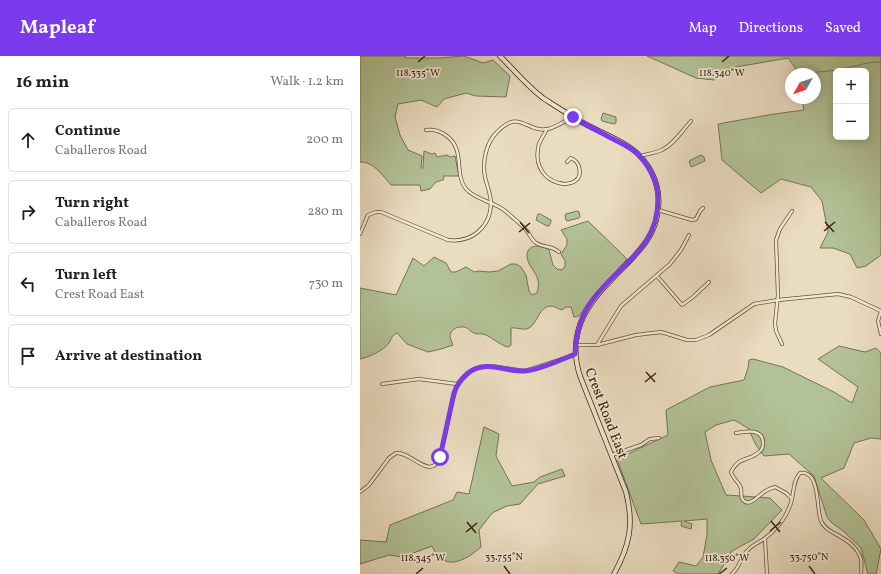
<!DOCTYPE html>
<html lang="en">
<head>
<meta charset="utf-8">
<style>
  :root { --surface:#fff; --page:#f2f2f2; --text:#222; --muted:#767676; --line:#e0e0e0; --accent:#7c3aed }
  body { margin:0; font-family:Vollkorn,serif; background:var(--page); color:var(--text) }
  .controls { position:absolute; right:12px; top:12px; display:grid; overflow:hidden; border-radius:6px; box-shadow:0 2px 10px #0003 }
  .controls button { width:36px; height:36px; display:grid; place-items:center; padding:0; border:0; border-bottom:1px solid var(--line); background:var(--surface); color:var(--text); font:20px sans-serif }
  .compass { position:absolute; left:425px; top:12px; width:36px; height:36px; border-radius:50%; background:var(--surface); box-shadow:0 2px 10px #0003; rotate:230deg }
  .stop { position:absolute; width:12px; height:12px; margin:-9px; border:3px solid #7c3aed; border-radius:50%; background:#fff }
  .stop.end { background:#7c3aed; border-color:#fff; box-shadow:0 1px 4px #0008 }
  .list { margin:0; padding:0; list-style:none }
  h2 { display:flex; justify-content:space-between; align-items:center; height:52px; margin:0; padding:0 16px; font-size:17px }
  h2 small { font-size:13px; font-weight:400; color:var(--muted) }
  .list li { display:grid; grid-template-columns:26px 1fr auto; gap:12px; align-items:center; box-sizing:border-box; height:64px; margin:0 8px 8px; padding:0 8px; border:1px solid var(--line); border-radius:6px }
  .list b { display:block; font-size:15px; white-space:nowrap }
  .list p { margin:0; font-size:13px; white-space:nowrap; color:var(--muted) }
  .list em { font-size:13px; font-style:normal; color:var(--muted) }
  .icon { flex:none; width:22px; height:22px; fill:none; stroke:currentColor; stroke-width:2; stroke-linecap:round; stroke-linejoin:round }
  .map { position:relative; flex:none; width:521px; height:518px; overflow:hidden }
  header { display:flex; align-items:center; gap:24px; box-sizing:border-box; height:56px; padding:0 20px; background:var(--accent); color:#fff }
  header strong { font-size:19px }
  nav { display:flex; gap:22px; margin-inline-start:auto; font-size:14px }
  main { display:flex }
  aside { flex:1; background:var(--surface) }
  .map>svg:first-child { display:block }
  .green { fill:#b2c296; stroke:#767352; fill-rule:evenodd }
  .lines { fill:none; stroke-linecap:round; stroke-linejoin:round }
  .stream { stroke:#737f6f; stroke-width:1 }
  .street-casing { stroke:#67523a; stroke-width:4 }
  .secondary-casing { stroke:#3b240d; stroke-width:5.5 }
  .street { stroke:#f1e8d6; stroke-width:2.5 }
  .secondary { stroke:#f1e8d6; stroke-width:4 }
  .route { stroke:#7c3aed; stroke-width:5 }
  .ticks { fill:none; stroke:#3b240d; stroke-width:1.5 }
  .labels { text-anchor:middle; stroke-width:3.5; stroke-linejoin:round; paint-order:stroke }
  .street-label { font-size:14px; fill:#3b240d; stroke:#f1e8d6 }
  .ticks-label { font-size:10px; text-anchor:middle; fill:#3b240d; stroke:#f1e8d6; stroke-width:3.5; stroke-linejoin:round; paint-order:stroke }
</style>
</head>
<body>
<header>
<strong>Mapleaf</strong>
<nav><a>Map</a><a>Directions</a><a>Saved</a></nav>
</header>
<main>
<aside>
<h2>16 min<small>Walk · 1.2 km</small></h2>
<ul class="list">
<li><svg class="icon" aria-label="ahead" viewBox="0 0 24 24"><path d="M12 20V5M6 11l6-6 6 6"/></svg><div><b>Continue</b><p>Caballeros Road</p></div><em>200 m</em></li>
<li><svg class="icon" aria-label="right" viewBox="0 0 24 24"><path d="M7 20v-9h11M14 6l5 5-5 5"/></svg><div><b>Turn right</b><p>Caballeros Road</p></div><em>280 m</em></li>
<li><svg class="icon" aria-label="left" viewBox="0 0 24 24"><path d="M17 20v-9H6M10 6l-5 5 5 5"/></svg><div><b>Turn left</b><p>Crest Road East</p></div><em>730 m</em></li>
<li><svg class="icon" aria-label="arrive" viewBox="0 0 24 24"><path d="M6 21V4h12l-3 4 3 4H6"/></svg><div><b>Arrive at destination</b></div></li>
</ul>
</aside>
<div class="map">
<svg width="521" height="518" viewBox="0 0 521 518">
  <rect width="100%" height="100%" fill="#eadcc0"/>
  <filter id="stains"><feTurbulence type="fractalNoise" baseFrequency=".005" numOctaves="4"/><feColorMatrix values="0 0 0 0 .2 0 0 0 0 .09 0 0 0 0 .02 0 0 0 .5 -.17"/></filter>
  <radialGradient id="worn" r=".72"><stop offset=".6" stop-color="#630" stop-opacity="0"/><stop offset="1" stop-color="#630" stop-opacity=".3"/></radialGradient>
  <!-- green -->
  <g class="green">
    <path d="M0,0H45L46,2H78L104,0L123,7L133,4L150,20L146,41L116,40L106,37L84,43L77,51L61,44L38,48L35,61L40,79L48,94L62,100L61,112H63L64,95L72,98L75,97L77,101L87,99L90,101L95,100L99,120H83L84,122L83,124L76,126L70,133L61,135L60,129H31C23,120 13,105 0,106Z"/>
    <path d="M287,0H521V199L506,210L497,212L490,198L473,192H460L468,176L462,145L451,131L421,123L401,137L362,104L358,68L414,58L444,54L442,42H455V18H437L436,13L428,2L376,11L354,24L336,22ZM476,15H506V81H476Z"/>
    <path d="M243,57L256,61V67L254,68L242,65L241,63Z"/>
    <path d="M341,99L344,101L345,105L331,111L329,105Z"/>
    <path d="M217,155L219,156L220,161L219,162L207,165L206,164L205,159L206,158Z"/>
    <path d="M178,158H180L191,164V166L189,170H187L176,164Z"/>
    <path d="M228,165L267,203L233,240L219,260L214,261L211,251H206L202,254C198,253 195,250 191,250C179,250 178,267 169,272C163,275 157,271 151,272V289L148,291C139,289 131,280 123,278C120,277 117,279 114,277C111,276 109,273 107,272C101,269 90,272 90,280C90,283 92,286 93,289L81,293L68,296L47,288L37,277C31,280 32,282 29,287C23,295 9,301 0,303V232L36,239L53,202L64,210L74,201L86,207L91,216H96L106,211L114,216L119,215L129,216L138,215L151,208H156L161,211L166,219L169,235L172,239L177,237C183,218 168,214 167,200C167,187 182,189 189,194L193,209L197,213L202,214L205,210V205L201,198L207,189V183L201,174Z"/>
    <path d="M479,290L505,296L516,292L521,297V383L511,382L494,387L484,412L461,422L504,464L521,493L516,518H508L501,492L482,474L472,467L467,461L454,420L429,398L404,400L396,389L388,372L374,364L356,369L345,376L351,404L366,439L410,442L422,454L394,483L372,495L358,518H318L313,515L319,506L336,510L343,501L347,479V463L324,465L332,468L331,473L321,470L322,465L281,468L257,403L308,379L306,354L350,331L384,324L388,312L389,304L393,303L423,311L474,336L492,347L498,331L458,303Z"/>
    <path d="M124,371L139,378L136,400L152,430L174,426L180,421L202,413L205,420L178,428L160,448L147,450L132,457L119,474L121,491C104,506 83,516 72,490L43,501L29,499L0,508V484L26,486L30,469L93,444L97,436L109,438Z"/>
  </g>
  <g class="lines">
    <!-- stream -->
    <g class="stream">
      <path d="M446,18C456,15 467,16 477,14C494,11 504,6 521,6"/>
      <path d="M430,22H431"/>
    </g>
    <defs>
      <g id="street">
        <path d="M187,73C184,79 179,85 178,92C171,133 227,138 219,111C218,106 215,104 211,102L207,106"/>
        <path d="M66,74C72,73 79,75 84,78C107,92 93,117 106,133C116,144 132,145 144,154C151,160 160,167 167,175C170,179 172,184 176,187C184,192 191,189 199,196"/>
        <path d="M280,100C287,98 295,97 302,94C314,88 322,75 331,65"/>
        <path d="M298,154L332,164L336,163L340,155L343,152"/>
        <path d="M0,178L8,159L16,156H21L88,184C111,187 130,172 131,148C131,138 127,130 125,121C122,106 126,87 137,76C160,52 166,77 188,73C196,71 205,65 213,61"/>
        <path d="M297,220L322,249L333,241L349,226"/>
        <path d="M521,255L518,265L521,278"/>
        <path d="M422,288L416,275L415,267L418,239L416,184L420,173L432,155"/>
        <path d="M216,289H237L276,279L301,276L327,284H336L349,279L394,248L418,244L478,238L491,241L521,255"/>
        <path d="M237,289L261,250L310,208L321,194L329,179"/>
        <path d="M22,328L59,323L97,328"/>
        <path d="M376,377C386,375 404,372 403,388C403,391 402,394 399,396C388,406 380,399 371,416C373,423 379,426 381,432C382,436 380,441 383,444C389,452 399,439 404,436C407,434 411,432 415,431L426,437L431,442"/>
        <path d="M252,399L281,389L290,383L299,382"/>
        <path d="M0,436L9,429L29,402L36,397C51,395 71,426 80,401L92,347L97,328L111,315L118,312L131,310L165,315L215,299"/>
        <path d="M405,483L407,518"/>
        <path d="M372,518C380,511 380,502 387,495C392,489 398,487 404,483C414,476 425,463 429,452C435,441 431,427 440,417C461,414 456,454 461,465C464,471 467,473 472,476C483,482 497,489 501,503C502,507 501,513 501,518"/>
      </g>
      <path id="secondary" d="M140,0C154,14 167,30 183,42C197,51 212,61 227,69C242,77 264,85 277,97C293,112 301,133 298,154C296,177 282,192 267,208C234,241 204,269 220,320L266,436C274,468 270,489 254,518"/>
    </defs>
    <!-- street casing -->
    <use href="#street" class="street-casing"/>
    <!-- secondary casing -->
    <use href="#secondary" class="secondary-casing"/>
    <!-- street -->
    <use href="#street" class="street"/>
    <!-- secondary -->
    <use href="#secondary" class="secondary"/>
  </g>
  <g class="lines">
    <!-- route -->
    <path class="route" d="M80,401L94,337C97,328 101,323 108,317C126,303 145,316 165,315C180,314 200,304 215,298C216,281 219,264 229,249C254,210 298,197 298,143C298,126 289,109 277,97C270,91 261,87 253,83C240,76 226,69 213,61"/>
  </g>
  <!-- ticks -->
  <path class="ticks" d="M58,6L65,0M362,6L369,0M160,166L169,177M465,166L474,176M464,175L475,166M159,176L170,167M286,316L295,326M285,326L296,317M411,465L420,476M107,466L116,477M410,475L421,466M106,476L117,467M144,510L150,518M449,510L455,518M56,518L63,512M359,518L367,512"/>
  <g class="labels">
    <!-- street labels -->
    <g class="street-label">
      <text transform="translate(247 357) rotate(69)" y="5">Crest Road East</text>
    </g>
  </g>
  <g class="ticks-label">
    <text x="58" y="20">118.335°W</text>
    <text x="362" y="20">118.340°W</text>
    <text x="144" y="504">33.755°N</text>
    <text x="449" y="504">33.750°N</text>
    <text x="63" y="505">118.345°W</text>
    <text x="367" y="505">118.350°W</text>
  </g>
  <rect width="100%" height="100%" filter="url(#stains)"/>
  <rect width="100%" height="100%" fill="url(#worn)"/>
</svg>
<div class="controls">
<button>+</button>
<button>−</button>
</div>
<svg class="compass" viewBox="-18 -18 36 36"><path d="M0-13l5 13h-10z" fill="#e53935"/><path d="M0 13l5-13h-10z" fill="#767676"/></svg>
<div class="stop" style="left:80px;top:401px"></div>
<div class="stop end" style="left:213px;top:61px"></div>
</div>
</main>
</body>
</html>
